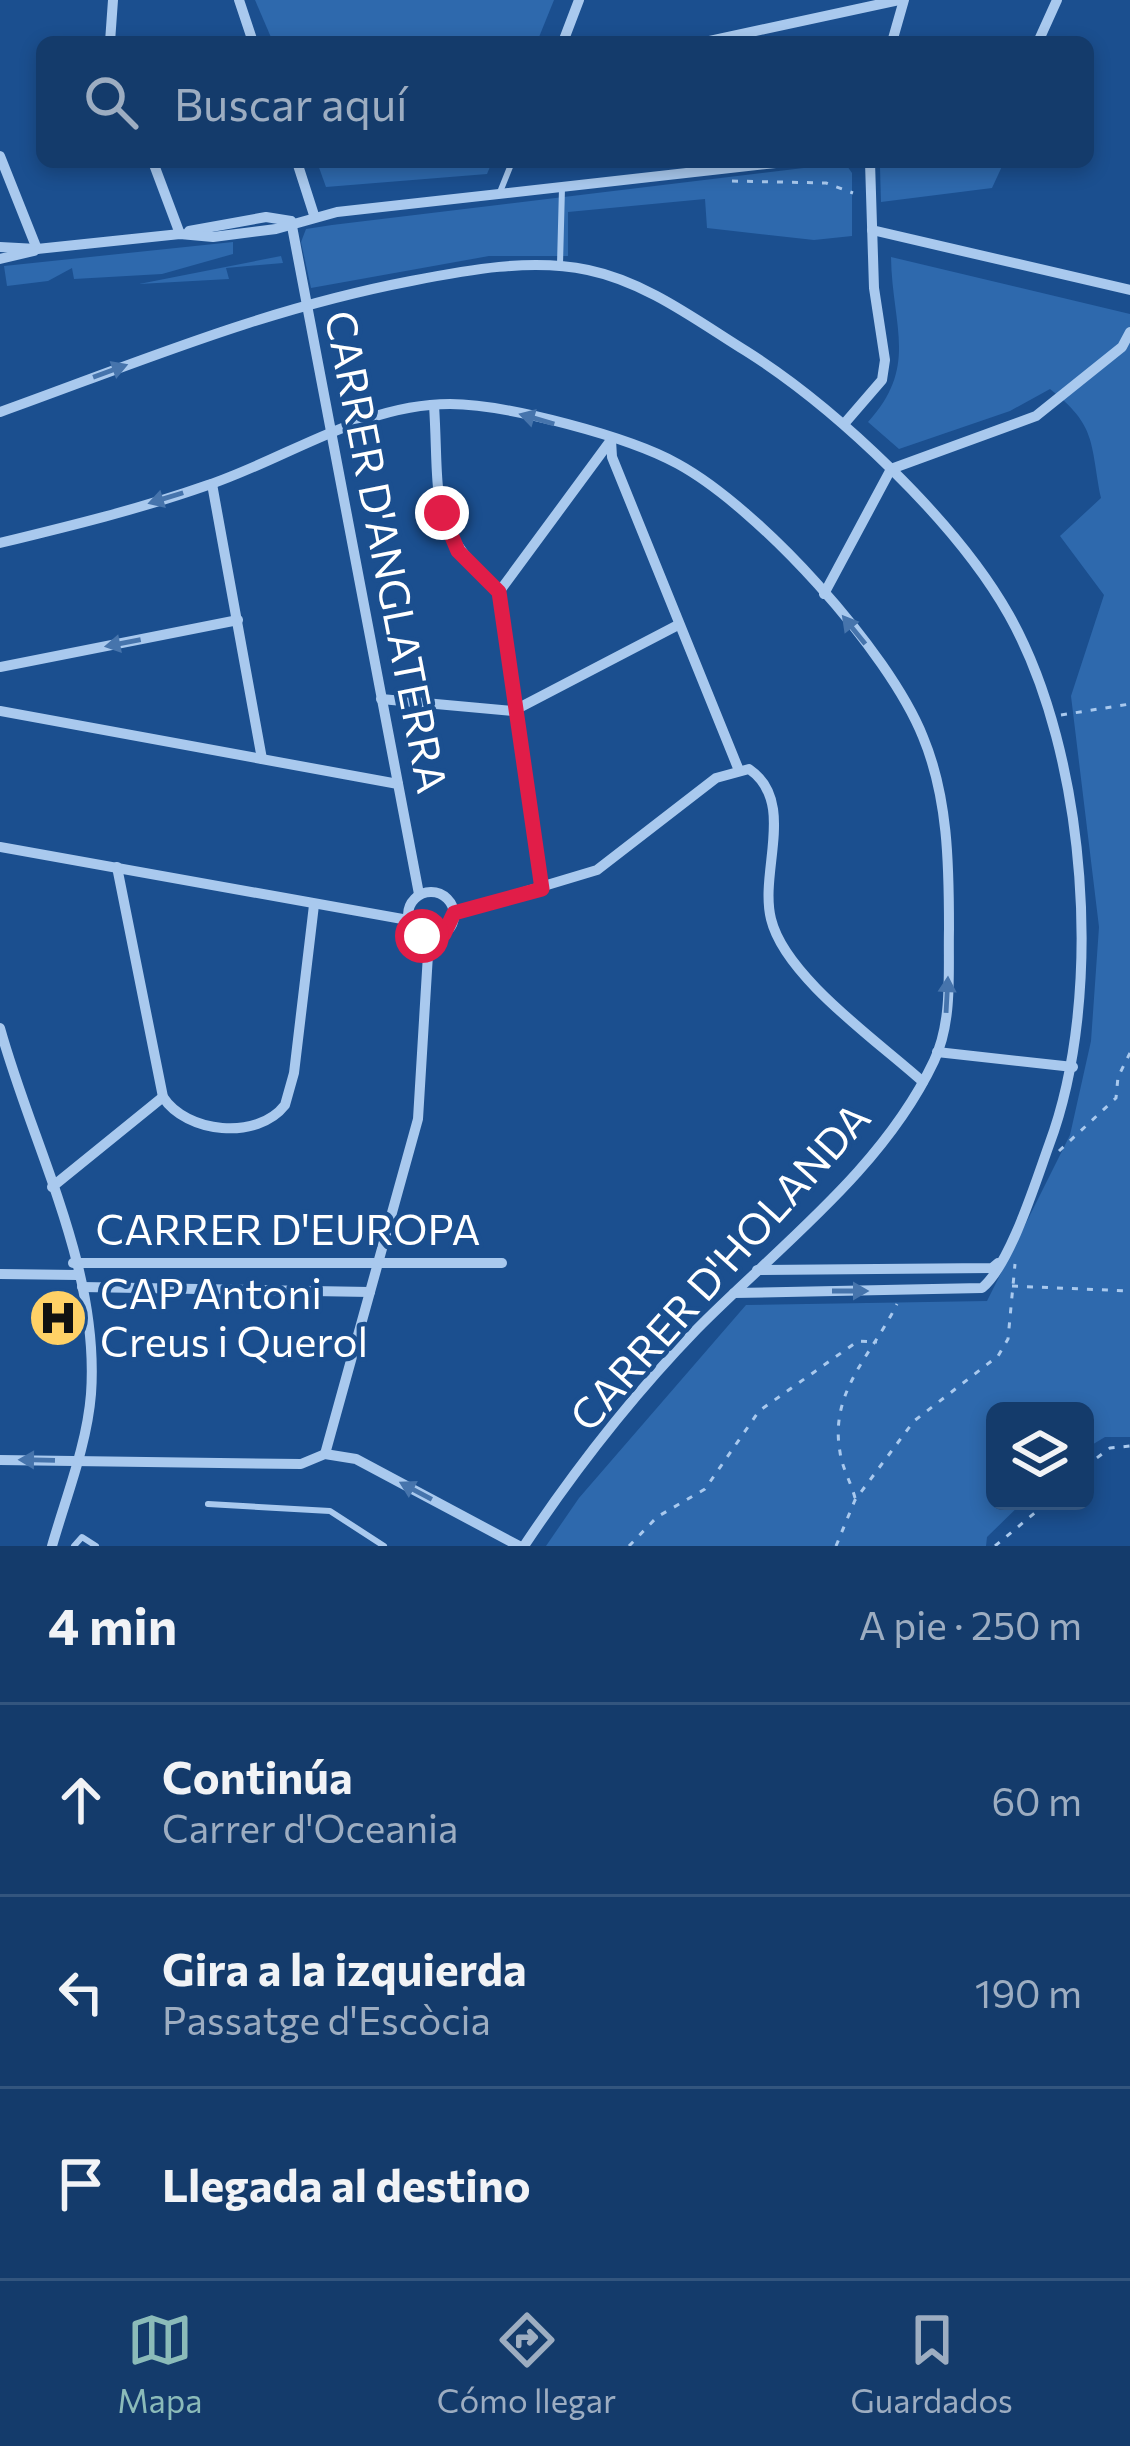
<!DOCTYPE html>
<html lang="es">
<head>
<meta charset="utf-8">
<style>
  :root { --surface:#143b6b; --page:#214673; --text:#f1f3f6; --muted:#9dadc1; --line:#33557e; --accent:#8bbbb9 }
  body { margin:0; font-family:Commissioner,sans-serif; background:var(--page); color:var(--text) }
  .controls { position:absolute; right:36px; bottom:36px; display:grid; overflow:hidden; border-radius:18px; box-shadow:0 6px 18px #0003 }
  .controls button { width:108px; height:108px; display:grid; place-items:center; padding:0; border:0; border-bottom:3px solid var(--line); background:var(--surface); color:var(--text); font:60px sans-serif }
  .stop { position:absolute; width:36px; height:36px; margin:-27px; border:9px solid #e11d48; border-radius:50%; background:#fff }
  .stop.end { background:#e11d48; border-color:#fff; box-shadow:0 3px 12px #0008 }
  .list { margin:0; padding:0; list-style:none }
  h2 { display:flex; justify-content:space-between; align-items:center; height:156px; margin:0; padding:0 48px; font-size:51px }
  h2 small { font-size:39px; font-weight:400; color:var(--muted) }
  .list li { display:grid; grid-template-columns:78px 1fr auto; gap:36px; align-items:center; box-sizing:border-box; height:192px; padding:0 48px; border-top:3px solid var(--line) }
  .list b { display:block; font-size:45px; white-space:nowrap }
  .list p { margin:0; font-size:39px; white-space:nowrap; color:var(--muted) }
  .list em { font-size:39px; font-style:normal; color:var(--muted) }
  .icon { flex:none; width:66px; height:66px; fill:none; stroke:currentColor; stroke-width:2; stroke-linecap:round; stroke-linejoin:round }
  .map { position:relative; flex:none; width:1130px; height:1546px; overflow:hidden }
  .search { position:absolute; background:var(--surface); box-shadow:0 6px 18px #0003; left:36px; right:36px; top:36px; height:132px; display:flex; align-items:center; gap:30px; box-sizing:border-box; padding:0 42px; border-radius:18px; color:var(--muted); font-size:45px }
  .sheet { height:732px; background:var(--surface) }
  nav { display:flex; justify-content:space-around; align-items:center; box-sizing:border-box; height:168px; border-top:3px solid var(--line); background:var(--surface); font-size:33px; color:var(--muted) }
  nav a { display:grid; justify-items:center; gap:6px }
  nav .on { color:var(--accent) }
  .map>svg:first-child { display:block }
  .green { fill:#2e69ad }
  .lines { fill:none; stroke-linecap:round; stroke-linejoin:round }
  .path { stroke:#a9c9ee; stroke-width:3; stroke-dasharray:6 9; stroke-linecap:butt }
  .lane { stroke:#a9c9ee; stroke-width:6 }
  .street { stroke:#a9c9ee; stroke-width:10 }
  .oneway { fill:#4674ac }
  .route { stroke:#e11d48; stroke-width:15 }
  .labels { text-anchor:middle; stroke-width:9; stroke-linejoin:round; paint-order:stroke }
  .street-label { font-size:42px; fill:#fff; stroke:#1b4f8f }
  .poi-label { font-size:42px; fill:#fff; stroke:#1b4f8f; text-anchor:start }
</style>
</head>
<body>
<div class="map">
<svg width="1130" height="1546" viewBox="0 0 1130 1546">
  <rect width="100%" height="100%" fill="#1b4f8f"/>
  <!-- green -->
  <g class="green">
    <path d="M255,0H554L537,42H273Z"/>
    <path d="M317,162H492L487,174L326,187Z"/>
    <path d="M888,162H1004L992,188L881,202L880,167Z"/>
    <path d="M845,163L852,173V236L814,240L707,228L705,199L568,212V256H489L311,288L301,242L306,229L332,225Z"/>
    <path d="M233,242V254L162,274L74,279L72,268L48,281L7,286L4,266Z"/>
    <path d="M281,256L283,263L226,268L229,279L139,284Z"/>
    <path d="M891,257L1130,314V1437H1105L1085,1449V1411H995V1501H1024L987,1537L986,1546H546L579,1498L746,1305L987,1301L1070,1135L1091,1041L1099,927L1071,696L1104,595L1060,536L1101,498C1090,442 1097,426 1050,389L1010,411L899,449L868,422C919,366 892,326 891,257Z"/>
  </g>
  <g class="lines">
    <!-- path -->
    <g class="path">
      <path d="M732,181L826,183L853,193"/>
      <path d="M1061,715L1130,704"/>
      <path d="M1059,1151L1116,1098L1118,1077L1130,1053"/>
      <path d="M1012,1286L1130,1291"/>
      <path d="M1085,1467L1110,1448L1130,1446"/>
      <path d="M855,1498C851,1482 842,1468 840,1452C829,1391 872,1355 897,1304"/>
      <path d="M629,1546L657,1517L705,1489L759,1411L858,1341L877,1342"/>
      <path d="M836,1546L855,1500L914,1421L998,1356L1008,1339L1015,1264"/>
      <path d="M995,1546L1049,1501"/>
    </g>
    <!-- lane -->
    <g class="lane">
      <path d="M500,192L512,162"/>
      <path d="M560,264L562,188"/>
      <path d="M208,1504L330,1511L384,1546"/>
      <path d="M74,1546L82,1537L96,1546"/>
    </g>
    <!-- street -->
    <g class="street">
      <path d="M239,0L253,42"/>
      <path d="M110,42L113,0"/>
      <path d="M563,42L579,0"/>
      <path d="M705,42L899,0"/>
      <path d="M892,42L904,0"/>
      <path d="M1038,42L1057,0"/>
      <path d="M0,156L37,249"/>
      <path d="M153,162L180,234"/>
      <path d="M297,162L314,215"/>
      <path d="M291,221L419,894"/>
      <path d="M872,230L1130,290"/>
      <path d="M189,231L266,217L291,221"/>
      <path d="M0,247L37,249L180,234L213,237L276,229L337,212L785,162"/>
      <path d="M0,259L34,251"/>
      <path d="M434,405C440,498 426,523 499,592L542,889"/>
      <path d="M0,412C139,362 264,309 411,281C467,270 531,258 588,270C646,282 696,320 746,351C836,408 956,521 1009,615C1087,754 1105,996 1049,1145C1036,1181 1010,1265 982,1288L734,1293"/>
      <path d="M844,424L882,380L885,360L874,288L870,162"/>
      <path d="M611,440L612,457L738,768"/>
      <path d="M212,484L262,759"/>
      <path d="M0,543C70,526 140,509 208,485C288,458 363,404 450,404C506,404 630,437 678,464C760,509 888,650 923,737C948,797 949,864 949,929C948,972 953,1021 934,1061C883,1169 779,1246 697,1329C634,1394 574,1471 524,1546"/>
      <path d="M499,592L611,440"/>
      <path d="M824,594L891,469L1036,416L1122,347L1130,332"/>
      <path d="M0,667L238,620"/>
      <path d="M381,699L513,711L678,625"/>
      <path d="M0,711L398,784"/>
      <path d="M0,847L408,920"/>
      <path d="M117,867L163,1097C186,1133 257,1141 285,1105L294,1073L314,905"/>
      <circle cx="431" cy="915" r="23"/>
      <path d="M454,913L597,870L716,778L749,769C797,802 759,871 771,919C785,977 879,1042 923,1082"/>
      <path d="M0,1028C33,1147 100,1268 91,1394C87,1445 66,1497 52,1546"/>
      <path d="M937,1052L1073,1067"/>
      <path d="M52,1187L163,1097"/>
      <path d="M73,1263H502"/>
      <path d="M757,1270L992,1268L998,1263"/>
      <path d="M0,1274L78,1275"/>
      <path d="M82,1287L370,1292"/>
      <path d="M325,1454L418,1119L429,938"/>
      <path d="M0,1460L301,1464L325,1454L356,1459L519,1546"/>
    </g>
  </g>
  <!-- one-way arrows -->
  <defs><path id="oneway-solid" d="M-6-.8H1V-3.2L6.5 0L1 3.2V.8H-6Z" transform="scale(3)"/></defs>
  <g class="oneway">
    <use href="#oneway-solid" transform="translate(110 371) rotate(-20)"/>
    <use href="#oneway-solid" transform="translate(537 419) rotate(-164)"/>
    <use href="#oneway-solid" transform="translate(166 498) rotate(163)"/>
    <use href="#oneway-solid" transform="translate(854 630) rotate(-129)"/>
    <use href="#oneway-solid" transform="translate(123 643) rotate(169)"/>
    <use href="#oneway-solid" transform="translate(947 995) rotate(-87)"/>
    <use href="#oneway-solid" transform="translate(850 1291)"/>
    <use href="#oneway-solid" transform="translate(37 1460) rotate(-179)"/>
    <use href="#oneway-solid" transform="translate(416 1491) rotate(-152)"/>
  </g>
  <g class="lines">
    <!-- route -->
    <path class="route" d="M422,936L444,934L454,913L542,889L499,592L458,551L442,513"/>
  </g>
  <!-- icons -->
  <defs>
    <symbol id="hospital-disc" viewBox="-11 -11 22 22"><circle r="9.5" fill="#ffd166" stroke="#1b4f8f"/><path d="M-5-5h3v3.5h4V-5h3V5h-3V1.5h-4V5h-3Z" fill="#111"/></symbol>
  </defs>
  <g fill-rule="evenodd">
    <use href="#hospital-disc" x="25" y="1285" width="66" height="66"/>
  </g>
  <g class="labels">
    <!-- street labels -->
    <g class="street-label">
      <text transform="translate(386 552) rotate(79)" y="15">CARRER D'ANGLATERRA</text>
      <text x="288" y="1245">CARRER D'EUROPA</text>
      <text transform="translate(720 1267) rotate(-48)" y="15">CARRER D'HOLANDA</text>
    </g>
    <!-- poi labels -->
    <g class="poi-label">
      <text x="100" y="1309">CAP Antoni<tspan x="100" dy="48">Creus i Querol</tspan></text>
    </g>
  </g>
</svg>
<div class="controls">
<button><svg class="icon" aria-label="layers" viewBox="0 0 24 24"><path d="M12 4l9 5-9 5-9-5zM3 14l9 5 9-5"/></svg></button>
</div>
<div class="stop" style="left:422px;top:936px"></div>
<div class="stop end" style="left:442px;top:513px"></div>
<div class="search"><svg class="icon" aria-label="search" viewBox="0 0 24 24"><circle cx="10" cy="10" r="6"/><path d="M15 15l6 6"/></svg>Buscar aquí</div>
</div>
<section class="sheet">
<h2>4 min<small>A pie · 250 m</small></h2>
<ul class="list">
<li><svg class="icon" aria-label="ahead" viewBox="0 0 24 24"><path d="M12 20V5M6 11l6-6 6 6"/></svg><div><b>Continúa</b><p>Carrer d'Oceania</p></div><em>60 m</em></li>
<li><svg class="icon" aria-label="left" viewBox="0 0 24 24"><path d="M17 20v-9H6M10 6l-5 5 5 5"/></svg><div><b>Gira a la izquierda</b><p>Passatge d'Escòcia</p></div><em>190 m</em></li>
<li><svg class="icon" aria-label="arrive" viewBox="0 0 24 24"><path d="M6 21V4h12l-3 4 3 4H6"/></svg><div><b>Llegada al destino</b></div></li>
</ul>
</section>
<nav>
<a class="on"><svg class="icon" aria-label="map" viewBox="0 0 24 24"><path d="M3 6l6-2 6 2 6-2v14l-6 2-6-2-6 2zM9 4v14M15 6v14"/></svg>Mapa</a>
<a><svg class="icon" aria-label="directions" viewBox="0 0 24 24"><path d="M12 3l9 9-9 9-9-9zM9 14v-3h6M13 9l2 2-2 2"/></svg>Cómo llegar</a>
<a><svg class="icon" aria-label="saved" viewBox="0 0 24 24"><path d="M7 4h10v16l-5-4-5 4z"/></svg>Guardados</a>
</nav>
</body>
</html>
